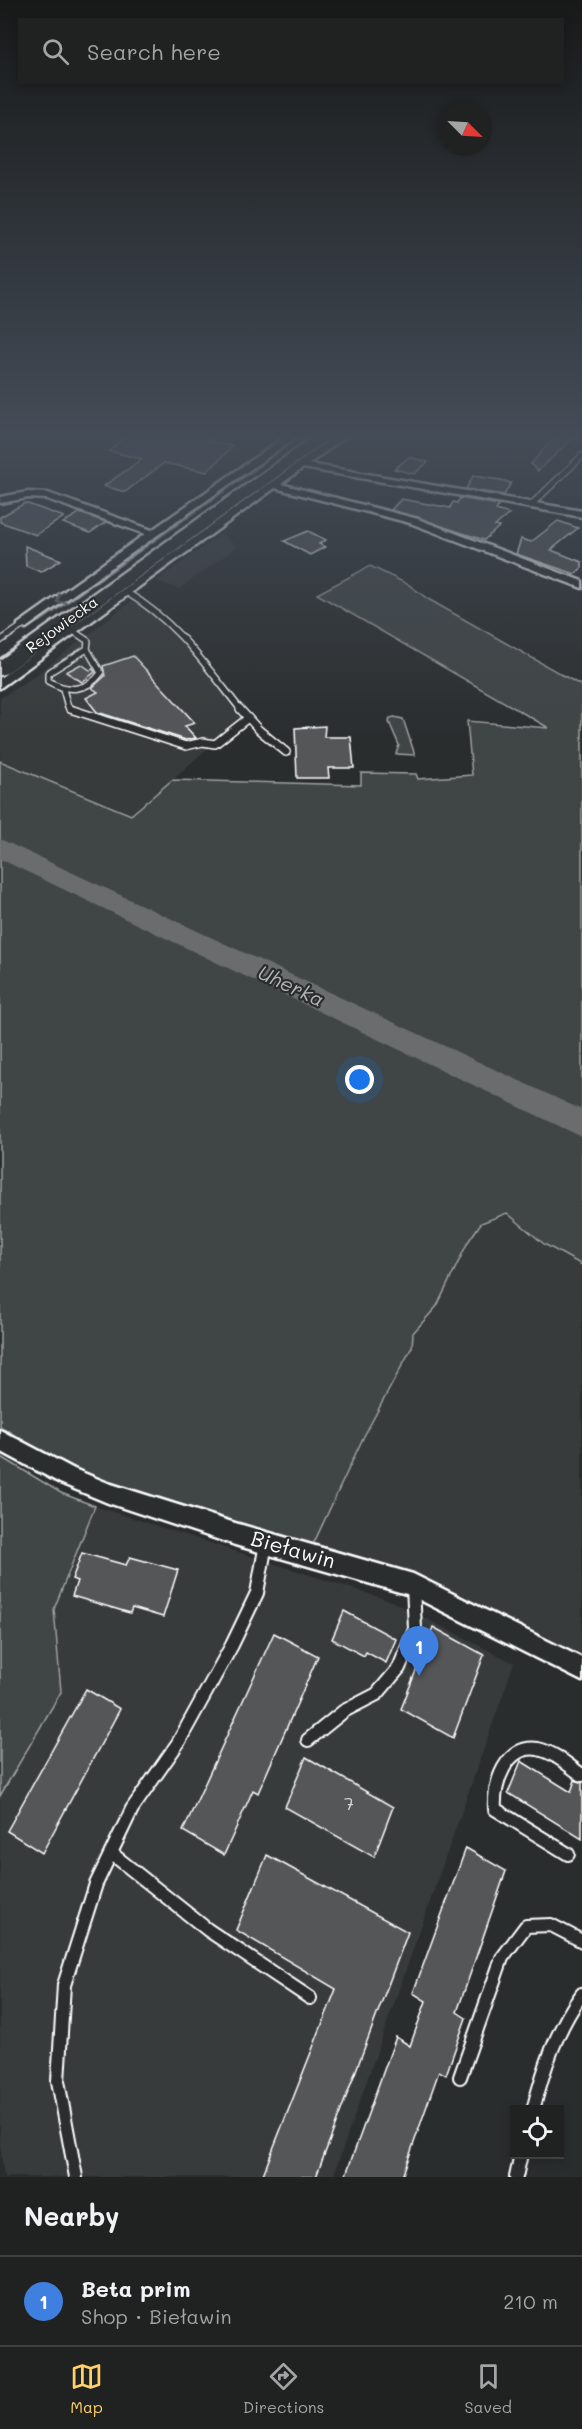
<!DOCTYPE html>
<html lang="en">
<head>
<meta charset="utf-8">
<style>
  :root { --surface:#202222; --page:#2d2f2f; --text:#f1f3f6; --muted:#a2a4a5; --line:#3d3f40; --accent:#ffd166 }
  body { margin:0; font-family:Mali,sans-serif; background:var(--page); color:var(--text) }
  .controls { position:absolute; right:18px; bottom:18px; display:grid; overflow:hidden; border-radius:0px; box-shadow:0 3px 9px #0003 }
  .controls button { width:54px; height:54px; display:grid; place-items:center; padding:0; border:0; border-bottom:2px solid var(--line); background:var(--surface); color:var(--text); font:30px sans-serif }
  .compass { position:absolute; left:438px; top:102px; width:54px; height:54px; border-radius:50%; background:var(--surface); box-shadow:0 3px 9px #0003; rotate:114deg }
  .you { position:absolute; left:360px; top:1080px; width:21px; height:21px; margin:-15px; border:4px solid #fff; border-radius:50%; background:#1a73e8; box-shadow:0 0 0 9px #1a73e833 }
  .badge { display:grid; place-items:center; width:39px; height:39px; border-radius:50%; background:var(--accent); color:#fff; font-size:20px; font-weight:700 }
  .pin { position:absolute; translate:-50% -50px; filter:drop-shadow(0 2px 3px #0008) }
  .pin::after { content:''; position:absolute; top:32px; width:21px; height:18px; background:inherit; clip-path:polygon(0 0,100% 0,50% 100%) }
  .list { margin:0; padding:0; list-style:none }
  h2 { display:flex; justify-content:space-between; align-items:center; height:78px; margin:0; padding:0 24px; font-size:26px }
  h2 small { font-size:20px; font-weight:400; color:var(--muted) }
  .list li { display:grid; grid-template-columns:39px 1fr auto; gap:18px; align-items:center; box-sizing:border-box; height:90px; padding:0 24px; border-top:2px solid var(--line) }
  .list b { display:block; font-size:22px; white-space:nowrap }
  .list p { margin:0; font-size:20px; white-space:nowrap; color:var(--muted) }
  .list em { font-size:20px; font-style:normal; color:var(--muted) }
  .icon { flex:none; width:33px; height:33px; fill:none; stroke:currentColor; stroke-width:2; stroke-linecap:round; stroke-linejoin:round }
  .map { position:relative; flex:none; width:582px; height:2177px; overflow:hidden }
  .search { position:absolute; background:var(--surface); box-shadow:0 3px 9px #0003; left:18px; right:18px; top:18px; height:66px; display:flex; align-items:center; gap:15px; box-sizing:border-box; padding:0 21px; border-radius:0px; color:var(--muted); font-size:22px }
  .sheet { height:168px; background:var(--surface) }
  nav { display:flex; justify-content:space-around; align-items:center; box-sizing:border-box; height:84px; border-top:2px solid var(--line); background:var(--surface); font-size:16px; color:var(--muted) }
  nav a { display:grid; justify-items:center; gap:3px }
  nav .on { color:var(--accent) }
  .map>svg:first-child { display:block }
  .built { fill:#373a3b }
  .green { fill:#414445; stroke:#a0a2a2; stroke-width:1.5 }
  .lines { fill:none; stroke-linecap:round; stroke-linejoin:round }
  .river { fill:#6a6c6d; fill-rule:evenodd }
  .building { fill:#555758; stroke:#fff; stroke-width:1.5 }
  .service-far3-casing { stroke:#fff; stroke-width:8 }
  .service-far2-casing { stroke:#fff; stroke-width:10 }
  .service-far1-casing { stroke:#fff; stroke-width:14 }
  .service-casing { stroke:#fff; stroke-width:16 }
  .minor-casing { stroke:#fff; stroke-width:5 }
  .trunk-casing { stroke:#fff; stroke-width:5 }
  .service-far3 { stroke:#2a2d2e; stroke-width:5 }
  .service-far2 { stroke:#2a2d2e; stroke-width:7 }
  .service-far1 { stroke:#2a2d2e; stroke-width:9 }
  .service { stroke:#2a2d2e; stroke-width:12 }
  .minor { fill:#2a2d2e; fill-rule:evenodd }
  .trunk { fill:#2a2d2e; fill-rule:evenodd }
  .oneway { stroke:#6a6c6d }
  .labels { text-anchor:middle; stroke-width:4.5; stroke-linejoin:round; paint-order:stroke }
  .far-street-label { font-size:15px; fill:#fff; stroke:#2a2d2e }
  .near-number-label { font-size:18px; fill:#d4d5d5 }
  .water-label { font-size:20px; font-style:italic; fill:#b4b6b6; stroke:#2a2d2e }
  .near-street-label { font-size:21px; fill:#fff; stroke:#2a2d2e }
</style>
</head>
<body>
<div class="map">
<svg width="582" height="2177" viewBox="0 0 582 2177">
  <rect width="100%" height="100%" fill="#2a2d2e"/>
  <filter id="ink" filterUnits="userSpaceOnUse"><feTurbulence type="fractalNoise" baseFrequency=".0167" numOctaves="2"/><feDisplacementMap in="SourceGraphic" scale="12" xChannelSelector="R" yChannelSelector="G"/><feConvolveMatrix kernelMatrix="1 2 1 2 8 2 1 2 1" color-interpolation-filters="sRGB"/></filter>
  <g filter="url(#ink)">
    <!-- built -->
    <g class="built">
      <path d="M222,533L237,547L179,589L156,581Z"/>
      <path d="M134,599L145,604L202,661L243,717L131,816L0,761V698L36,675Z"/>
      <path d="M506,1212L544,1244L582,1265V1656L513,1622L416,1580L311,1549L363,1438L412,1347L413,1333L437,1306L468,1242L481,1223Z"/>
      <path d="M95,1506L391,1601L514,1663L333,2177H4L0,2145V1796L61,1692L54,1609Z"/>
    </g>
    <!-- green -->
    <g class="green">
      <path d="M272,453L262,465L41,621L32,623Z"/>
      <path d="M370,566L409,585L428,599L582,686V1265L544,1244L507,1213L481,1223L468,1242L437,1306L413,1333L412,1347L363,1438L311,1549L96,1480L34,1447L0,1426V761L131,815L172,780L361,785V773L416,774L418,779L472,775L467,721L549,728L317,594Z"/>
      <path d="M394,717L403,719L415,755L396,754L399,745L389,722L390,718Z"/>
      <path d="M0,1456L61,1493L95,1506L54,1609L61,1692L0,1796Z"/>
    </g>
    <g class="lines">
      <!-- river -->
      <path class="river" d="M0,839L582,1110V1137L0,859Z"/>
    </g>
    <!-- building -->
    <g class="building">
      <path d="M129,433H215L208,441L233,446L207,472L164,463L125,492L104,486L142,459L109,451Z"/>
      <path d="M558,433H578L538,471L531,464Z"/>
      <path d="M409,457L428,462L414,474L394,469Z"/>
      <path d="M473,476L501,480L511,483L504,495L466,489Z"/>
      <path d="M460,498L499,505L496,510L509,514L495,526L499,527L484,540L391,510L401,499L450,508L453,502L457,503Z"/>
      <path d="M25,503L64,517L36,535L0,522V517Z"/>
      <path d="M79,513L106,522L90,533L63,523Z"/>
      <path d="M558,521L578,528L551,550L582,562V568L575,574L516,554L521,539L531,542Z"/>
      <path d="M308,531L326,540L319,544L325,547L310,555L284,541Z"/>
      <path d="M25,546L61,560L41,572L26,566Z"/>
      <path d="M133,656L195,723L185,726L196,738L186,740L97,712L86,698L98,692L92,688L105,676L103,666Z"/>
      <path d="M81,664L90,670L93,669L95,672L82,682L66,672Z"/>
      <path d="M325,726L324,737H351L354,768H328L329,778H297L295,728Z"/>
      <path d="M82,1553L126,1565L130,1557L178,1570L163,1617L132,1608L130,1613L72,1596L77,1581L72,1579Z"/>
      <path d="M344,1611L396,1639L386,1663L366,1652L364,1656L332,1639Z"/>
      <path d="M433,1627L484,1655L453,1738L401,1709Z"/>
      <path d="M274,1633L318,1656L258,1793L253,1790L224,1855L183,1831Z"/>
      <path d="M86,1689L120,1709L42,1853L7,1831Z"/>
      <path d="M306,1757L393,1807L374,1857L285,1807Z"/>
      <path d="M521,1761L571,1792L575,1780L582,1783V1839L508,1793Z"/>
      <path d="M466,1848L506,1871L457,2012L466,2018L446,2075L439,2071L402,2177H345L396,2037L410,2046L426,2001L413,1993Z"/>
      <path d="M267,1855L408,1932L316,2177H262L336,1989L236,1930Z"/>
    </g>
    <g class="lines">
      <defs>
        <g id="service-far3">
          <path d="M474,433L480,435"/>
          <path d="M531,505L582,456"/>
          <path d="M126,592C176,621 206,666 241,710"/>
          <path d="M73,631L88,641L87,649"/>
          <path d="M0,641L22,626"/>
          <path d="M87,649L101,673C87,692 67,692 48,681V673Z"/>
          <path d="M63,689L68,707L73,710"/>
        </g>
        <g id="service-far2">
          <path d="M70,709L186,746L203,742L215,744L248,718"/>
          <path d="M240,709L259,730L286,752"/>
        </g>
        <path id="service-far1" d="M265,1550L266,1543"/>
        <g id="service">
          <path d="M308,1740L344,1711L377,1694L399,1668L415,1629L413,1586"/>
          <path d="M111,1853L208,1930L310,1998"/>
          <path d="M568,1854L495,1809C493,1784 506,1744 538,1749C554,1752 569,1766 582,1775"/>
          <path d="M460,2077L502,1958L526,1926L551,1925L582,1941"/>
          <path d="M533,2110C544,2068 556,2030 582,1994"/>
          <path d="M76,2177L58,2081L64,1985L96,1884L132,1809L178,1743L232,1645L257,1593L265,1549"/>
          <path d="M516,2177L521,2154"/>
        </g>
        <g id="minor">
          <path d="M290,433H302L26,628H18V624L145,534L47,499L28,498L0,503V497L28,492L48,493L152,530Z"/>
          <path d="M339,433H350L309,464L582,511V517L303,468L281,484L418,519L582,581V588L410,523L275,488L0,688V678Z"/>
          <path d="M0,1430L74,1469L108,1483L235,1523L413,1574L582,1658V1681L410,1595L235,1545L108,1503L60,1483L0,1451Z"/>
        </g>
        <path id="trunk" d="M319,433H337L7,673L0,675V660Z"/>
      </defs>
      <!-- service-far3 casing -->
      <use href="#service-far3" class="service-far3-casing"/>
      <!-- service-far2 casing -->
      <use href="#service-far2" class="service-far2-casing"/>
      <!-- service-far1 casing -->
      <use href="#service-far1" class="service-far1-casing"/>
      <!-- service casing -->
      <use href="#service" class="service-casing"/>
      <!-- minor casing -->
      <use href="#minor" class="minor-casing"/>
      <!-- trunk casing -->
      <use href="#trunk" class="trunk-casing"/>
      <!-- service-far3 -->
      <use href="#service-far3" class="service-far3"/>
      <!-- service-far2 -->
      <use href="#service-far2" class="service-far2"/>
      <!-- service-far1 -->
      <use href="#service-far1" class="service-far1"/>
      <!-- service -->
      <use href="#service" class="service"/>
      <!-- minor -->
      <use href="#minor" class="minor"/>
      <!-- trunk -->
      <use href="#trunk" class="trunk"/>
    </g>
    <!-- one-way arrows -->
    <defs><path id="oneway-chevron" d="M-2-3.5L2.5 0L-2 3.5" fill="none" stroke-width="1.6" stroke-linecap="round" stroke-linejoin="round" transform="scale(1.5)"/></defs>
    <use class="oneway" href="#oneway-chevron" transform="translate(60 600) rotate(145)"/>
  </g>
  <!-- sky -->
  <linearGradient id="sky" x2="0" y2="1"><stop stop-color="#171919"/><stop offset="0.59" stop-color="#444c57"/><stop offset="1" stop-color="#444c57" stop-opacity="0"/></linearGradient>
  <rect width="582" height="738" fill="url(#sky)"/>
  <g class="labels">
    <!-- far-street labels -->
    <g class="far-street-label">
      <text transform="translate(62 625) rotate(-36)" y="5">Rejowiecka</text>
    </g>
    <!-- near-number labels -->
    <g class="near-number-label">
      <text x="349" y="1810">7</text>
    </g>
    <!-- water labels -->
    <g class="water-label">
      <text transform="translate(291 986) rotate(25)" y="7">Uherka</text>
    </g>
    <!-- near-street labels -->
    <g class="near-street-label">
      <text transform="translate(293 1550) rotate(16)" y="7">Bieławin</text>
    </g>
  </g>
</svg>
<div class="controls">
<button><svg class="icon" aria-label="locate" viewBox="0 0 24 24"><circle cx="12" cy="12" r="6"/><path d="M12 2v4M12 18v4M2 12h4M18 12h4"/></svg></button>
</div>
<svg class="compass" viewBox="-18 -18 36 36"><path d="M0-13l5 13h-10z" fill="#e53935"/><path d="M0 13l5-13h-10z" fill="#a2a4a5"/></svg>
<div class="you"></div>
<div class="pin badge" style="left:419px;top:1676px;background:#3f7fe0">1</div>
<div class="search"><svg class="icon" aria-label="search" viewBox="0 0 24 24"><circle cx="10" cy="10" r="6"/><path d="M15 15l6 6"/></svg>Search here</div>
</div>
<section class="sheet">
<h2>Nearby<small></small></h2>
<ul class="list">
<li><span class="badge" style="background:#3f7fe0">1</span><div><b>Beta prim</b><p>Shop · Bieławin</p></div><em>210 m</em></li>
</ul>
</section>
<nav>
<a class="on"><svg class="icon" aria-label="map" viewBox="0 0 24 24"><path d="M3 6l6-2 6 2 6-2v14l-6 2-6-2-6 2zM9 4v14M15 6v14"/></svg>Map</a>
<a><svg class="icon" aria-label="directions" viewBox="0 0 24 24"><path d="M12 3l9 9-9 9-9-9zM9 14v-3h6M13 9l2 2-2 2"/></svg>Directions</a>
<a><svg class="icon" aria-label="saved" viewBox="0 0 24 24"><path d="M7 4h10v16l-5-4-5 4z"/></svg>Saved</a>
</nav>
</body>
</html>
